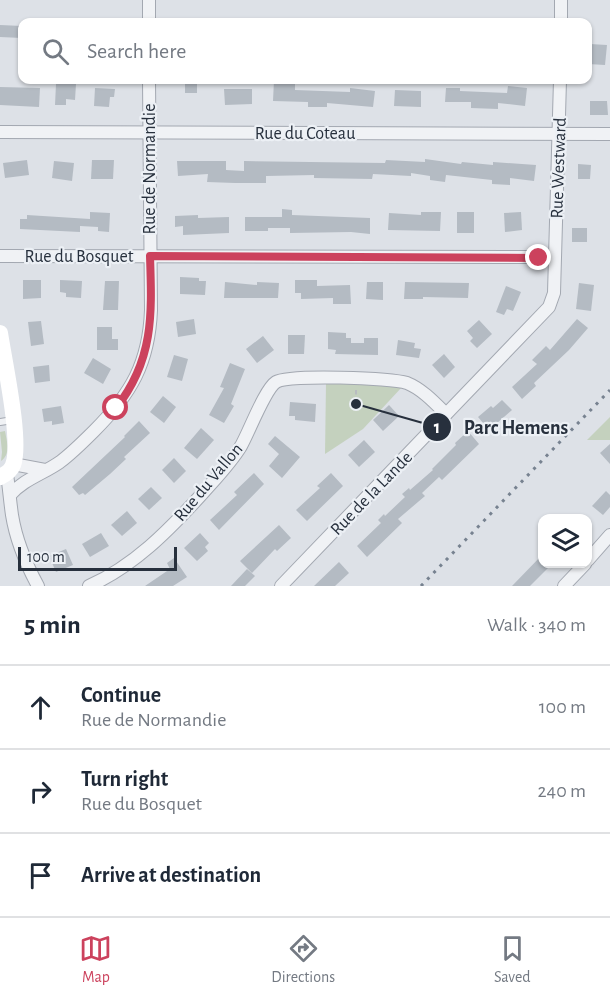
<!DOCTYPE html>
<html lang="en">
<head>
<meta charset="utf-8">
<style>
  :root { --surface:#fff; --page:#f2f2f3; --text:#1f2937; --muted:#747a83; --line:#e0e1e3; --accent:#cc425d }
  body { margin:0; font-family:"Alegreya Sans",sans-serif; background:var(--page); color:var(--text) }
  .controls { position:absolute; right:18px; bottom:18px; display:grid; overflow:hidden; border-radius:12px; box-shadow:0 2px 4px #0004 }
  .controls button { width:54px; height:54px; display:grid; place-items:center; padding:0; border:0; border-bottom:2px solid var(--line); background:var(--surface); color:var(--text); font:30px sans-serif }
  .scale { position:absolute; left:18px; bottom:15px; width:159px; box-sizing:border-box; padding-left:6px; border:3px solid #27303d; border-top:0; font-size:16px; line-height:21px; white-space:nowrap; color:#27303d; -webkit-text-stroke:4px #ecf0f5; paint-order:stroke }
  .stop { position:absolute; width:18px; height:18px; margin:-14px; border:4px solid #cc425d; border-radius:50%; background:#fff }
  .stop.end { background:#cc425d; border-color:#fff; box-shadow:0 2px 6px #0008 }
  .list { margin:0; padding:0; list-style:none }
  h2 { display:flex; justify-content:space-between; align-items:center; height:78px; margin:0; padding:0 24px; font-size:26px }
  h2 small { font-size:20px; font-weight:400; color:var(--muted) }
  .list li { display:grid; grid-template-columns:39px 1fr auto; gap:18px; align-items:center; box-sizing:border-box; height:84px; padding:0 24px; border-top:2px solid var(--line) }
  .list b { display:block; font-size:22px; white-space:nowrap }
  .list p { margin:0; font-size:20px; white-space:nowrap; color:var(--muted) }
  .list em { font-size:20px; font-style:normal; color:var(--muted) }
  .icon { flex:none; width:33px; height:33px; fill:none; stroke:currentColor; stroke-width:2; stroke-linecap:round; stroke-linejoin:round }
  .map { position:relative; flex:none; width:610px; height:586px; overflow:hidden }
  .search { position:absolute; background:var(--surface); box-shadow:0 2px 4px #0004; left:18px; right:18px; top:18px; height:66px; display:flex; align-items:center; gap:15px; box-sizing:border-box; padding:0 21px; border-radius:12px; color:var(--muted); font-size:22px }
  .sheet { height:330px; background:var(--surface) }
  nav { display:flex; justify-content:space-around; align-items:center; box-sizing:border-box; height:84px; border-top:2px solid var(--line); background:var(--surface); font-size:16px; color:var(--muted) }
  nav a { display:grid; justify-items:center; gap:3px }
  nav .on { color:var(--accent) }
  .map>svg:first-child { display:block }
  .green { fill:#c4d1be }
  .building { fill:#b4bbc3 }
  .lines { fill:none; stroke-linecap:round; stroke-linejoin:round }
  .lane-casing { stroke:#a3a8b1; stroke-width:8 }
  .street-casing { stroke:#a3a8b1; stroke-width:14 }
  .path { stroke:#b8bcc1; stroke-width:2; stroke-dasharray:4.5 4.5; stroke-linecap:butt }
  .lane { stroke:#f0f2f5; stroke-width:6 }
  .street { stroke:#f0f2f5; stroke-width:12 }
  .secondary { stroke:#fff; stroke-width:16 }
  .rail { stroke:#778290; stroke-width:3; stroke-dasharray:3 6; stroke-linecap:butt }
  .route { stroke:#cc425d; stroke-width:8 }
  .labels { text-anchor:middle; stroke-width:4.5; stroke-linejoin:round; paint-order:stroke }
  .street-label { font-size:18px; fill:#27303d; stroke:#ecf0f5 }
  .leader { fill:none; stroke:#27303d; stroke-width:2 }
  .callout-dot { fill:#27303d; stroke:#ecf0f5; stroke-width:2 }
  .mark-label { font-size:18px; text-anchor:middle; font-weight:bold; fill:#fff }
  .callout-label { font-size:20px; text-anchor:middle; font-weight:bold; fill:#27303d; stroke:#ecf0f5; stroke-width:4.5; stroke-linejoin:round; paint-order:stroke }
</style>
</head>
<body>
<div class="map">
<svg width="610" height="586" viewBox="0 0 610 586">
  <rect width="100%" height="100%" fill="#dde1e7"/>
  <!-- green -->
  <g class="green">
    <path d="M326,383L381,384L402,387L363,429L325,454Z"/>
    <path d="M610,417V440H587Z"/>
    <path d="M5,431C7,442 11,454 1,461L2,452L0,432Z"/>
  </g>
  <!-- building -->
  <g class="building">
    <path d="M0,25L22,26V38L0,37Z"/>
    <path d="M590,44L607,45L605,65L588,64Z"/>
    <rect x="185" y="80" width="12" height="13"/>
    <path d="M274,80L295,81V90L350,92V88L375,91L373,107L327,103V107H308V102L273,101Z"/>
    <path d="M56,84H76L75,100L66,99V105H55Z"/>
    <path d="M508,86L527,88L525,106L498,103V109L471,108V102H445L446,88H460V91L507,93Z"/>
    <path d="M0,87L40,88L39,107L0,105Z"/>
    <path d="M95,88L115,89L114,97H110L109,107L94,106Z"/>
    <path d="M224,89H252V104L225,105Z"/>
    <path d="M395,90L421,91V107L394,106Z"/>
    <path d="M590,101H607L608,115H590Z"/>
    <path d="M425,159L461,164L462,162L493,165V162L536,165L534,181L510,178V185L492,184V180L446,175L445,182L430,180V176L411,173V176L373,174L372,179L314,178V175L266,176V183H235L207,182L208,174L178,176L177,161H226V170L244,171V161L385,163L386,160L425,162Z"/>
    <path d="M27,160L29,175L5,178L3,163Z"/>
    <path d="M92,160H114L113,179H91Z"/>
    <path d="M54,161L74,163L72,181L52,178Z"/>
    <path d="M578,164L591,165L590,179H578Z"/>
    <path d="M282,209L292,210V215L370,218V234L351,232L290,233V228H268V231H245V217H282Z"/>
    <path d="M90,212L110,213L109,232L98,231V227L80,226V232L20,229V219H27V215L90,219Z"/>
    <path d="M421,212H441L440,231L388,230L389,213L421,215Z"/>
    <rect x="457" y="212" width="17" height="21"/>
    <path d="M521,212L522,230L505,232L504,213Z"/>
    <path d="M198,215V218L229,217V233L183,235V226L175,227V216Z"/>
    <rect x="572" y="228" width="15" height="14"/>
    <path d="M180,277L199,278V281H206L205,295L180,294Z"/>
    <path d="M23,280H41V298L23,299Z"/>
    <path d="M60,280L82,281L81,298L66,297V293L60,292Z"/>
    <path d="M295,280H317V286L350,285L351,304H333V298L301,299V293H295Z"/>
    <path d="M105,281H119L118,310H103Z"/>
    <path d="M225,282L257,285V282L279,283L278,298H224Z"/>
    <path d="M367,282H383V300L366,299Z"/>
    <path d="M405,282L469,283L468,298L423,297V299H404Z"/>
    <path d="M579,283L594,285L591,311L576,309Z"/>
    <path d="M506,286L521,292L513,311L507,309L504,315L496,312Z"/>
    <path d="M194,319L196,334L178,337L176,322Z"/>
    <path d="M577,319L588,328L569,350L534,383L536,386L522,399L512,387L537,364L532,360L546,346L550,350Z"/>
    <path d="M479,320L492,334L477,348L470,341L473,338L467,331Z"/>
    <path d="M41,321L44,344L31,346L28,322Z"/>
    <path d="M97,327H112V339H118V350H97Z"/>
    <path d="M328,332L346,333V338H351V343H364V338H378V355L335,354L336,350L328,349Z"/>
    <path d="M288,335H305L304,354H288Z"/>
    <path d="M263,336L274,350L257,363L246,349Z"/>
    <path d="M398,340L415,343L414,348L421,349L419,358L396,355Z"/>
    <path d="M444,354L455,367L444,378L432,365Z"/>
    <path d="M174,355L188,359L182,381L167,377Z"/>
    <path d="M93,358L111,369L103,384L84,373Z"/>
    <path d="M230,363L245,369L231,404L234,406L224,423L209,415L224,388L220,387Z"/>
    <path d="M49,365L50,381L35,383L33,367Z"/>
    <path d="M163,396L176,407L164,423L150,412Z"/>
    <path d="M502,400L512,410L489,430L478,417L491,406L493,408Z"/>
    <path d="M290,402L316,404L315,422L295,420V416H289Z"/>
    <path d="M389,405L399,416L383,431L373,420Z"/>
    <path d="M61,406L64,423L52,425V421L44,422L42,409Z"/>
    <path d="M139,421L150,433L124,457L126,459L110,474L85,495L83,493L79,495L72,487L125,437L124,436Z"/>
    <path d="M201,428L214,440L197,459L184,448Z"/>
    <path d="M468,431L479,444L442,480L439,477L422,493L425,496L398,519L402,523L367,557L357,546L381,523L378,520L384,514L385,516L405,497L402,494L409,488L410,490L433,470L432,469L456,445L455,443Z"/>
    <path d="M275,436L300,457L282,478L269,466L279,454L268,444Z"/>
    <path d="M364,440L375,452L359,467L348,455Z"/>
    <path d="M610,444V464L600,453Z"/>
    <path d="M174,458L186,471L174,483L162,470Z"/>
    <path d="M254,473L264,484L219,530L210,520L237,495L234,492Z"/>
    <path d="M331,473L343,486L307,521L296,510L320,488L317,486Z"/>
    <path d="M151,487L162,498L149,510L138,499Z"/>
    <path d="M606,491L610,495V507L603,515L592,506Z"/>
    <path d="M127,511L137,523L122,536L111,525Z"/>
    <path d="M279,525L291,538L277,551L275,549L252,573L240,561Z"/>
    <path d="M101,533L109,546L90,557L82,544Z"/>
    <path d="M200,533L209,543L205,547L208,551L197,561L184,548Z"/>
    <path d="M66,549L73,565L56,572L49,556Z"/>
    <path d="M543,554V564H552L530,586H512Z"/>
    <path d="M174,558L187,577L173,586H145L170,569L167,563Z"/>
    <path d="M339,562L349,573L335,586H314Z"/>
    <path d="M247,569L255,576L245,586H231Z"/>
  </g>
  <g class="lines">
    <defs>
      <path id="lane" d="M0,422L13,420"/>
      <g id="street">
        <path d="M561,0V22"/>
        <path d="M149,22V0"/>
        <path d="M0,132L610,134"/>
        <path d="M0,256L554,257"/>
        <path d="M13,464L45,470"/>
        <path d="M7,474C9,488 10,501 12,515C16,540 26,564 38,586"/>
        <path d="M10,495C24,479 43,474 60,462C72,453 83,442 94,431C131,394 149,363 151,310L149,80"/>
        <path d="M588,560L610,535"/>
        <path d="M89,586C134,566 168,531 201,495C215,479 230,464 241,446C249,432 265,389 276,382C289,374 391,378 407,383C422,389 435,403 446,414"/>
        <path d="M281,586L549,307L554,293L560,80"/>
        <path d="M564,586L585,564"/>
      </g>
    </defs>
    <!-- lane casing -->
    <use href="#lane" class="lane-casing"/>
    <!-- street casing -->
    <use href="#street" class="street-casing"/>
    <!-- path -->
    <path class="path" d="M356,390V396L363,404"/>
    <!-- lane -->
    <use href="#lane" class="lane"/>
    <!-- street -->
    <use href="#street" class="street"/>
    <!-- secondary -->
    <path class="secondary" d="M0,333C4,360 22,442 13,465C11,471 6,474 0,477"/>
    <!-- rail -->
    <path class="rail" d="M421,586L610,390"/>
  </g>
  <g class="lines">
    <!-- route -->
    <path class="route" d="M116,408C154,360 152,314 150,256L539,258"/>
  </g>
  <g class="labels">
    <!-- street labels -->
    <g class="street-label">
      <text x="305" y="139">Rue du Coteau</text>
      <text transform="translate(558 168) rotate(-88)" y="6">Rue Westward</text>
      <text transform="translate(149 169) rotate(-90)" y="6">Rue de Normandie</text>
      <text x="79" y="262">Rue du Bosquet</text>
      <text transform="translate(208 482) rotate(-50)" y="6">Rue du Vallon</text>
      <text transform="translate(371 493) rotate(-46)" y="6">Rue de la Lande</text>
    </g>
  </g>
  <!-- callouts -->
  <path class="leader" d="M356 404L437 427"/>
  <g class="callout-dot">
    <circle cx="356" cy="404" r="6"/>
    <circle cx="437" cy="427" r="15"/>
  </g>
  <g class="mark-label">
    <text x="437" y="433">1</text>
  </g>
  <g class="callout-label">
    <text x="516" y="434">Parc Hemens</text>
  </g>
</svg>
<div class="controls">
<button><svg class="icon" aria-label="layers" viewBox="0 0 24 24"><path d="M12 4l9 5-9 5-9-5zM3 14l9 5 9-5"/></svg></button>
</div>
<div class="scale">100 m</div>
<div class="stop" style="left:116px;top:408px"></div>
<div class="stop end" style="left:539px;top:258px"></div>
<div class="search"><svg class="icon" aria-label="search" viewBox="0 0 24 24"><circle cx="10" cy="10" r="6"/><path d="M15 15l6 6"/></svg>Search here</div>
</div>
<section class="sheet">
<h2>5 min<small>Walk · 340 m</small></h2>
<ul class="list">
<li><svg class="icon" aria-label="ahead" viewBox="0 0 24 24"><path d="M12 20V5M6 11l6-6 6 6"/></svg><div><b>Continue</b><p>Rue de Normandie</p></div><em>100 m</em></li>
<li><svg class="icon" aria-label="right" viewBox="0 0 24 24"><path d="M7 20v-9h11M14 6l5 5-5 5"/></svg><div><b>Turn right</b><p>Rue du Bosquet</p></div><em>240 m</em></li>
<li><svg class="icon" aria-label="arrive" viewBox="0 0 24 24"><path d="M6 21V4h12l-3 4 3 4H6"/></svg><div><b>Arrive at destination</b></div></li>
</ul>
</section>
<nav>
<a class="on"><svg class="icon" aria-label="map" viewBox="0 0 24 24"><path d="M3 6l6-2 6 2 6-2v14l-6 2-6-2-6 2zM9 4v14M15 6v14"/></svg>Map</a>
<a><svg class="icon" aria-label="directions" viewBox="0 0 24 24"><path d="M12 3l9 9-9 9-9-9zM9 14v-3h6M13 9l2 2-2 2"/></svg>Directions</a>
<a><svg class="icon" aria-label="saved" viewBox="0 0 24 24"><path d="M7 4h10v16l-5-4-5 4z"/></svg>Saved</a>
</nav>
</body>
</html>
